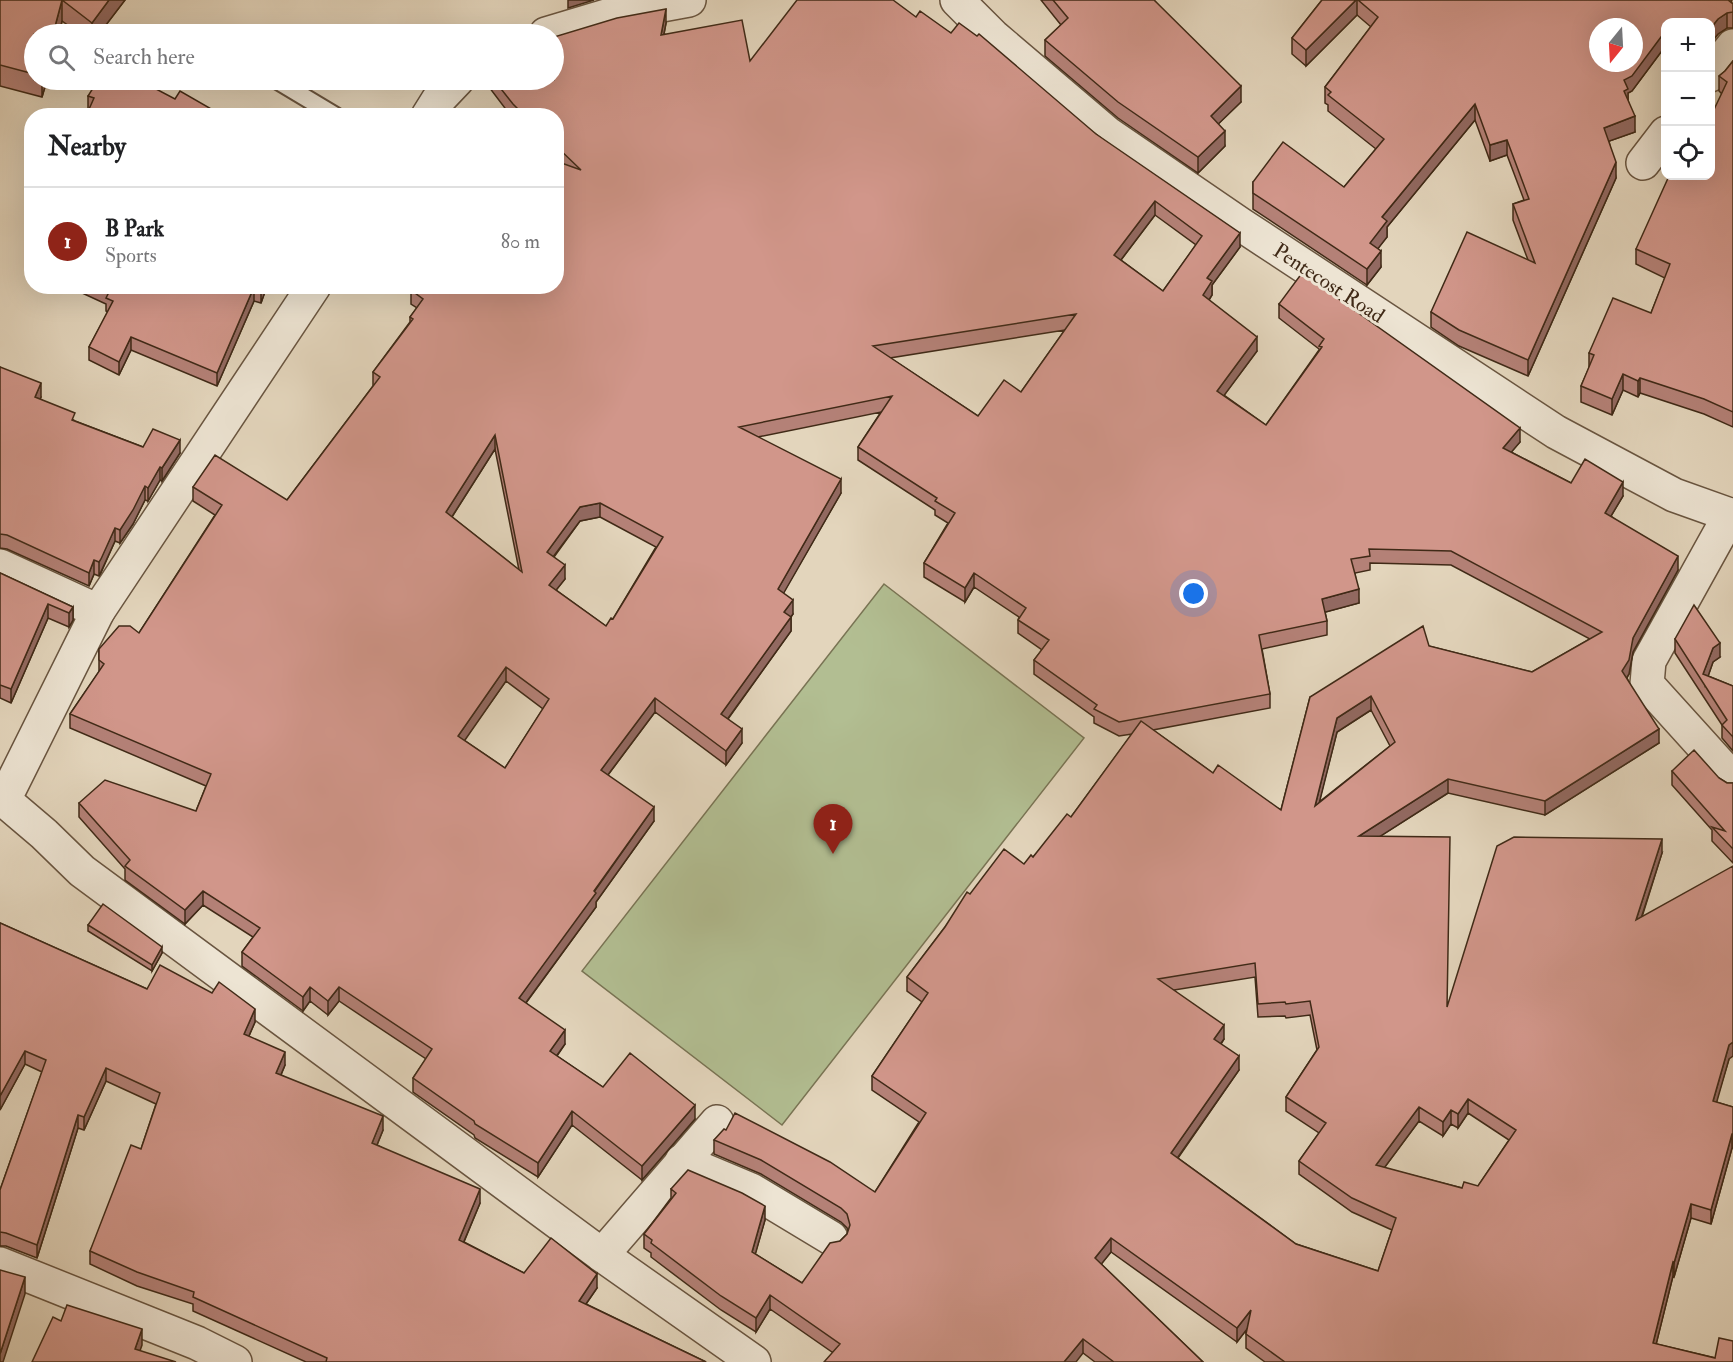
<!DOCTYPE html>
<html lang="en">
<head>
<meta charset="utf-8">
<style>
  :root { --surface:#fff; --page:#f2f2f2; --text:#202124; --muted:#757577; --line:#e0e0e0; --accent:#8f2418 }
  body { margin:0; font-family:"IM FELL Double Pica",serif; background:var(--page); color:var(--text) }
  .controls { position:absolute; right:18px; top:18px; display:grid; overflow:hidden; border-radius:12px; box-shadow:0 6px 24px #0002 }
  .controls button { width:54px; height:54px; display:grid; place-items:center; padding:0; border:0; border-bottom:2px solid var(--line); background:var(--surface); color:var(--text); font:30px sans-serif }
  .compass { position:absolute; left:1589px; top:18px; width:54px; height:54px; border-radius:50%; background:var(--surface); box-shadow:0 6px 24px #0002; rotate:198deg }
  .you { position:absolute; left:1194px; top:594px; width:21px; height:21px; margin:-15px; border:4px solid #fff; border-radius:50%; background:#1a73e8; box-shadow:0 0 0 9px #1a73e833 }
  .badge { display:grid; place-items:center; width:39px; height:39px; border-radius:50%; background:var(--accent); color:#fff; font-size:20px; font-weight:700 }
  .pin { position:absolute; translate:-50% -50px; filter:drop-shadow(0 2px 3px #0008) }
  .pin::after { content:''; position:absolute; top:32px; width:21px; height:18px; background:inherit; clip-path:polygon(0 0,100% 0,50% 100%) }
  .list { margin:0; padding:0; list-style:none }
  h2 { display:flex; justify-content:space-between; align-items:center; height:78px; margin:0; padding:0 24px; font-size:26px }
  h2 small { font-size:20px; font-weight:400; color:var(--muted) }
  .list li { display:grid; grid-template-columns:39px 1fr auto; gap:18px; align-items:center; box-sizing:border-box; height:108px; padding:0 24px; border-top:2px solid var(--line) }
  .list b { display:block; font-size:22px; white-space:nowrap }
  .list p { margin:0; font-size:20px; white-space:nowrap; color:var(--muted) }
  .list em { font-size:20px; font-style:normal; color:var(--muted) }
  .icon { flex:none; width:33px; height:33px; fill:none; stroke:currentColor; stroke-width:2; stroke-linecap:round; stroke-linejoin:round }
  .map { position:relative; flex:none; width:1733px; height:1362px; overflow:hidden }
  .search { position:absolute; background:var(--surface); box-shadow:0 6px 24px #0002; left:24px; top:24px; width:540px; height:66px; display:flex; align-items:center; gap:15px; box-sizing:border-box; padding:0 21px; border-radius:33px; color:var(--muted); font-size:22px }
  .panel { position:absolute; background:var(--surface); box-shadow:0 6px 24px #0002; left:24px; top:108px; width:540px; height:186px; border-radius:24px }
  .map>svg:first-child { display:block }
  .green { fill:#b2be92; stroke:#797454; stroke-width:1.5 }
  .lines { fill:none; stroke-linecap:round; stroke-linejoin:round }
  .service-casing { stroke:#695540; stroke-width:20 }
  .minor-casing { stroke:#695540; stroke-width:36 }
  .service { stroke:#ede4d3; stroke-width:16 }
  .minor { stroke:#ede4d3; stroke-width:33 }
  .wall { fill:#b48177; stroke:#402a17; stroke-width:1.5; fill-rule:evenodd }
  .shaded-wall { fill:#926961; stroke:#402a17; stroke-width:1.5 }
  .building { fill:#d1968a; stroke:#402a17; stroke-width:1.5; fill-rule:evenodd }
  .labels { text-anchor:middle; stroke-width:6; stroke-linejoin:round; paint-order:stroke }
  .street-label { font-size:21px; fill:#402a17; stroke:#ede4d3 }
</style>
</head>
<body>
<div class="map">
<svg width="1733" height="1362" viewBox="0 0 1733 1362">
  <rect width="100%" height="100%" fill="#e3d5bc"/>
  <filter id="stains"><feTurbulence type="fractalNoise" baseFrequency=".00333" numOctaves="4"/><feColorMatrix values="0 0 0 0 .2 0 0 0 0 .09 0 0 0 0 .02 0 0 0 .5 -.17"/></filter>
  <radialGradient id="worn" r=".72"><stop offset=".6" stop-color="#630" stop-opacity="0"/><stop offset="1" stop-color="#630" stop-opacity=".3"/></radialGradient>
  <!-- green -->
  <path class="green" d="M884,584L1084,738L782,1125L582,971Z"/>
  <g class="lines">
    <defs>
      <g id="service">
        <path d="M199,34H200"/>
        <path d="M276,80L336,116"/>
      </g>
      <g id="minor">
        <path d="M957,0L993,36L1107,133L1240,224L1556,432L1674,495L1733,516"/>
        <path d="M546,34L613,14L689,0"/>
        <path d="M1710,75L1733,46"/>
        <path d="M428,116L438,100L457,80"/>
        <path d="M1643,163L1666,133"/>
        <path d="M314,286L98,611L4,800L44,834L82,871L602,1255L754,1362"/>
        <path d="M1730,515L1649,661L1647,684L1733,779"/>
        <path d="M0,566L98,611"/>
        <path d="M682,1161L751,1190L831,1238"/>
        <path d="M602,1255L717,1122"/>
        <path d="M0,1264L197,1343L235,1362"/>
      </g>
    </defs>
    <!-- service casing -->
    <use href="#service" class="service-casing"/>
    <!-- minor casing -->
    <use href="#minor" class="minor-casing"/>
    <!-- service -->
    <use href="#service" class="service"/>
    <!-- minor -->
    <use href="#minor" class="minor"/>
  </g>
  <!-- wall -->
  <g class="wall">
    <path d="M0,0H125L99,34H80L62,21L59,34H34V80H47L42,97L0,86Z"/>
    <path d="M1041,0H1154L1241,102L1218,124L1225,146L1198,173L1118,118L1045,56V40L1061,25Z"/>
    <path d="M1322,0H1732L1731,2L1733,4V28H1727L1718,34L1710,44V22H1665V50L1664,48L1632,91L1628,93V100L1635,132L1609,141L1616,178L1528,376L1459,346L1431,327V312L1528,260L1513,220V204L1524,200L1507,155L1490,161L1475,120L1387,227V237L1377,249L1381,267L1367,285L1253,209V182L1344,187L1376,149L1328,111V105L1325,103V87L1371,27L1357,15L1306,66L1292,54V38Z"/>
    <path d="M916,17L951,33L1096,134L1240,247L1212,285V295L1209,300L1257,351L1224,395L1266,425L1319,350V349L1279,318V304L1520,442L1511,452L1571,483L1623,496L1611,516L1678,570L1633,652L1629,674L1627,678L1659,743L1545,815L1448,793L1380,836L1448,1006L1662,853L1642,917L1729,1059L1716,1102L1733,1107V1148H1732L1711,1224L1691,1218L1674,1277L1673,1276L1656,1344L1733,1362H1265L1246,1348V1330L1237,1342L1111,1252L1101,1264L1203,1362H1095L1083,1353L832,1352L770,1309L756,1332L721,1310L651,1257V1253L644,1248V1234L671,1198V1189L765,1220L755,1254L802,1283L840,1241L847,1234L848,1231L847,1228L841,1222L761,1174L714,1154V1140L726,1130L875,1192L919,1122L872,1090V1076L922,1002L907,991V977L970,894L1024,864L1033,857L1071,817L1132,734L1119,736L1094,723V717L1034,674V660L1042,650L1018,633V620L1019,617L974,587L965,602L924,577V563L948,523L935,515V510L858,460V447L881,412L758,437L841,493L783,593L793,614L791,617V631L728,719L742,743L726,765L655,712L608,775L654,821L596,902V907L526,1003L565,1044L557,1056L603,1087L695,1119L642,1180L572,1125L538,1177L475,1138L474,1135L413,1092V1078L426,1059L339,1001L328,1015L310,1001L303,1011L242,966V952L253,937L203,905L185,924L125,880V869L79,817V803L196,811L206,786L70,728V714L99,672V649L139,633L215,515L193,501V487L287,500L373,386V372L410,322V317L417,308L411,304V290L556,286L558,161L556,160V116H511L486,83V80H554L666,23L664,34L750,61ZM1155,215L1196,245L1163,291L1121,260ZM1065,330L1021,392L978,416L890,358ZM495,449L519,570L452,517ZM600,517L656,547L613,619L606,626L556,590L565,579L554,557L580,521ZM1370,563L1451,565L1590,639L1532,672L1429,646L1310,697L1281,810L1213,773L1153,730L1270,708V694L1262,649L1327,635V621L1325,612L1359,603L1355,573L1370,570ZM506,681L543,709L505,768L464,740ZM1371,710L1390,746L1319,802L1337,732ZM1255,977L1258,1017L1285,1016L1286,1018L1310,1015L1317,1050L1286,1097V1111L1319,1133L1299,1161V1174L1352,1212L1392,1230L1378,1271L1296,1244L1178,1158L1239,1070L1221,1044L1224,1039L1174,990ZM1468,1113L1509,1140L1478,1186L1462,1188L1384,1168L1419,1121L1443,1136L1451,1124L1458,1128Z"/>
    <path d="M1733,61V427L1704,414L1640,393L1638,397L1623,390L1612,415L1581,402V386L1589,368V353L1651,313L1665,278L1636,264V249L1710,176L1722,94L1719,91V76L1725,71Z"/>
    <path d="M88,96L175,99L220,116L88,110Z"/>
    <path d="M67,286H267L261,303L254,301L217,386L131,350L119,375L89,360V347L108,312L106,311V304Z"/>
    <path d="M0,367L41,397L40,399L75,421L143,447L180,453L162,481L160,480L148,501L145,500L133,524L120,543L115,541L101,573L99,576L94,574L89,586L7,549L0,548Z"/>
    <path d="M0,573L73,607V620L69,627L48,618L11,703L0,698Z"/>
    <path d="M1675,639L1720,657L1713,662L1708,676L1733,686V751L1722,738V725L1675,653Z"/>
    <path d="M1672,771L1719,778L1727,783H1733V863L1712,841V830L1672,785Z"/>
    <path d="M0,923L147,989L255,1022L249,1036L285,1065L281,1075L383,1130L377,1145L480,1203L464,1242L524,1273L597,1288L586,1304L706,1362H306L193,1311V1304L137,1286L90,1264V1251L141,1149L156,1104L106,1081L84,1130L78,1128L37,1258L6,1246H0V1190L42,1072L25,1064L0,1110Z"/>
    <path d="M88,925L162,953L152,971L88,931Z"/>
  </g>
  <!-- shaded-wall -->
  <g class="shaded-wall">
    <path d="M62,0V21L59,34H53Z"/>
    <path d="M109,0H125L99,34H92V23Z"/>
    <path d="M568,0H594L568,8Z"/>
    <path d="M1356,0H1357V15L1306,66V50Z"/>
    <path d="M666,9V23L661,49V35Z"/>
    <path d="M1727,13V28L1718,34L1710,44V29L1718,19Z"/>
    <path d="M1664,33V48L1632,91L1628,93V105L1624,106V80Z"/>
    <path d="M42,80H47L42,97Z"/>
    <path d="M1241,86V102L1211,131V116Z"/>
    <path d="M1475,104V120L1387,227V237L1370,259V243L1382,217Z"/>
    <path d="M1635,116V132L1604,143V128Z"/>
    <path d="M1225,131V146L1198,173V157Z"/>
    <path d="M1507,140V155L1490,161V145Z"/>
    <path d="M1616,162V178L1528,376V360Z"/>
    <path d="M1155,201V215L1114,269V255Z"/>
    <path d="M1240,233V247L1212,285V295L1203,309V295L1207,278Z"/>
    <path d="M1381,251V267L1367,285V269Z"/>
    <path d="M262,286H267L261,303V290Z"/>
    <path d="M254,287V301L217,386V373Z"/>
    <path d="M131,337V350L119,375V362Z"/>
    <path d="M1257,337V351L1217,405V391Z"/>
    <path d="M1623,374V390L1612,415V399Z"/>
    <path d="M1640,378V393L1638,397V381Z"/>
    <path d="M41,383V397L35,411V397Z"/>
    <path d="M1520,428V442L1503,462V448Z"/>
    <path d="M495,435V449L446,526V512Z"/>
    <path d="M180,440V453L162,481V468Z"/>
    <path d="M160,467V480L148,501V488Z"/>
    <path d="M841,479V493L778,603V589Z"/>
    <path d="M1623,482V496L1605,526V513Z"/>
    <path d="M145,486V500L133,524L120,543V530Z"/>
    <path d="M600,503V517L580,521L547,565V552L580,507Z"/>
    <path d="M115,528V541L99,576V562Z"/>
    <path d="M1678,556V570L1633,652L1629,674L1622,685V671L1633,638Z"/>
    <path d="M94,560V574L89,586V573Z"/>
    <path d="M565,565V579L549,599V585Z"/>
    <path d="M974,573V587L965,602V588Z"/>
    <path d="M1359,589V603L1322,613V599Z"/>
    <path d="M793,600V614L784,626V612Z"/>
    <path d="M48,604V618L11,703V689Z"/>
    <path d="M73,607V620L69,627V613Z"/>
    <path d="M791,617V631L721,728V714Z"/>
    <path d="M1720,643V657L1713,662L1705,685L1703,674L1713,648Z"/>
    <path d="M506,667V681L458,750V736Z"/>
    <path d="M1371,696V710L1337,732L1315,820V806L1337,718Z"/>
    <path d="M655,698V712L601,784V770Z"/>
    <path d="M742,729V743L726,765V751Z"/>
    <path d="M1659,729V743L1545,815V801Z"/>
    <path d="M1448,779V793L1359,850V836Z"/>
    <path d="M654,807V821L596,902V907L519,1012V998Z"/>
    <path d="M1662,839V853L1636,934V920Z"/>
    <path d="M203,891V905L185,924V910Z"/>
    <path d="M162,947V953L152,971V965Z"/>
    <path d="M310,987V1001L303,1011V997Z"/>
    <path d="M339,987V1001L328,1015V1001Z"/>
    <path d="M255,1009V1022L244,1047V1034Z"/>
    <path d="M1224,1025V1039L1214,1053V1039Z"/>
    <path d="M565,1030V1044L550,1065V1051Z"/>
    <path d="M1733,1042V1056L1729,1059L1713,1115V1101L1729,1045Z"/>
    <path d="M25,1051V1064L0,1110V1096Z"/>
    <path d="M285,1052V1065L276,1086V1073Z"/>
    <path d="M1239,1056V1070L1171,1167V1153Z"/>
    <path d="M106,1068V1081L84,1130V1117Z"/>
    <path d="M1468,1099V1113L1458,1128V1114Z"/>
    <path d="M695,1105V1119L642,1180V1166Z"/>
    <path d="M1419,1107V1121L1376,1179V1165Z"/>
    <path d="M1451,1110V1124L1443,1136V1122Z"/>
    <path d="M572,1111V1125L538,1177V1163Z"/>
    <path d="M78,1115V1128L37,1258V1245Z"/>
    <path d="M383,1116V1130L372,1157V1143Z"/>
    <path d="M1732,1134V1148L1711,1224V1210Z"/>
    <path d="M480,1189V1203L459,1253V1240Z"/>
    <path d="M1691,1204V1218L1674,1277V1263Z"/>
    <path d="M765,1206V1220L752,1266V1252Z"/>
    <path d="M1111,1238V1252L1095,1272V1258Z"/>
    <path d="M1673,1262V1276L1653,1357V1343Z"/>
    <path d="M597,1274V1288L579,1314V1301Z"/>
    <path d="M25,1277V1294L3,1362H0V1354Z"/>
    <path d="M770,1295V1309L756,1332V1318Z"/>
    <path d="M1251,1310V1324L1237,1342V1328Z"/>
    <path d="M142,1329V1345L136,1362L135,1349Z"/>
    <path d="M1083,1339V1353L1076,1362H1064Z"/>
  </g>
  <!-- building -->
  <g class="building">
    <path d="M0,0H109L92,23L62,0L53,34H34V74L0,65Z"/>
    <path d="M797,0H893L916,17L920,11L951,33L959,23L977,36L979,34L1096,134L1240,233L1207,278L1212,281L1203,295L1257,337L1217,391L1266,425L1322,347L1319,346L1324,339L1279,304L1302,273L1520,428L1503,448L1571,483L1585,459L1623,482L1605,513L1678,556L1633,638L1629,660L1622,671L1659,729L1545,801L1448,779L1359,836L1450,837L1447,1007L1497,846L1514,837L1662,839L1636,920L1733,866V1042L1729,1045L1713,1101L1733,1107V1134H1732L1711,1210L1691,1204L1674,1263L1673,1262L1653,1343L1715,1358L1719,1338L1733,1341V1362H1285L1246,1334L1251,1310L1237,1328L1111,1238L1095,1258L1203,1362H1114L1083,1339L1064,1362H824L840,1344L770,1295L756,1318L721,1296L651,1243L652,1240L644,1234L676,1193L671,1189L688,1170L742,1193L765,1206L752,1252L802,1283L830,1243L840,1241L847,1234L850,1225L847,1214L841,1208L761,1160L714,1140L724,1129L726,1130L735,1113L830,1162L875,1192L926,1113L872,1076L928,993L907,977L945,927L967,892L970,894L1004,849L1024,864L1031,855L1033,857L1067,814L1071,817L1141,721L1213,773L1218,765L1281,810L1310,697L1423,626L1429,646L1532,672L1602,632L1451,551L1369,549L1370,556L1351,559L1359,589L1322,599L1327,621L1259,635L1270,694L1119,722L1094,709L1097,705L1034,660L1049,640L1018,620L1026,608L974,573L965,588L924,563L955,513L935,501L937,498L858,447L892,396L739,427L841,479L778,589L793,600L784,612L791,617L721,714L742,729L726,751L655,698L601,770L654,807L594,891L596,893L519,998L565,1030L550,1051L603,1087L630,1053L695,1105L642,1166L572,1111L538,1163L475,1124L474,1121L413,1078L432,1049L339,987L328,1001L310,987L303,997L242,952L260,928L203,891L185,910L125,866L130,860L79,803L105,780L196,811L211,774L70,714L104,664L99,660V649L119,626H130L139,633L222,505L193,487L215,455L287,500L380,377L373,372L413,319L410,317L423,299L411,290L414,286H556V161L581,170L556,146V116H525L513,104L494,80H554V37L617,18L666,9L661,35L742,20L750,61ZM1155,201L1202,236L1163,291L1114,255ZM1076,314L1021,392L1004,380L978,416L873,346ZM495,435L522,572L446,512ZM600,503L663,537L613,619L611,618L606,626L549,585L565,565L547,552L580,507ZM506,667L549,699L505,768L458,736ZM1371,696L1395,742L1315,806L1337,718ZM1255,963L1258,1004L1285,1002L1286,1004L1310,1001L1319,1047L1286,1097L1326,1123L1299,1161L1352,1198L1396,1218L1378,1271L1296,1244L1171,1153L1239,1056L1214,1039L1224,1025L1158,979ZM1468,1099L1516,1130L1478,1186L1464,1182L1462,1188L1376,1165L1419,1107L1443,1122L1451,1110L1458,1114Z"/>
    <path d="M1053,0H1154L1241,86L1211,116L1225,131L1198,157L1118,102L1045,40L1068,18Z"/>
    <path d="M1322,0H1356L1306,50L1292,38Z"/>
    <path d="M1358,0H1728L1733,4V12L1727,13L1718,19L1710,29V22H1665V34L1664,33L1632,76L1624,80L1628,89L1624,91L1635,116L1604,128L1616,162L1528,360L1459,330L1431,312L1467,232L1535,263L1513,204L1529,199L1507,140L1490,145L1475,104L1382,217L1387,221L1370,243L1381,251L1367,269L1253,193V182L1283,142L1344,187L1384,139L1328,95L1331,92L1325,87L1378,17ZM1598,27H1634V63H1598Z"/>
    <path d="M1733,61V412L1704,399L1640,378L1638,381L1623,374L1612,399L1581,386L1594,355L1589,353L1613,298L1651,313L1670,264L1636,249L1669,176H1710V118L1727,82L1719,76L1725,71Z"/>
    <path d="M98,80H139L175,99L180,91L220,114L219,116H86L94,98L88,96Z"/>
    <path d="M97,286H262L261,290L254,287L217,373L131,337L119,362L89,347L113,301L106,298L109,292Z"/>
    <path d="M0,367L41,383L35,397L75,413L72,420L143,447L153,429L180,440L162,468L160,467L148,488L145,486L133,510L120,530L115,528L101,559L99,562L94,560L89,573L7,535L0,534Z"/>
    <path d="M0,573L73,607L69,613L48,604L11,689L0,685Z"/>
    <path d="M1694,605L1720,643L1713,648L1703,674L1733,686V737L1722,725L1727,720L1675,639Z"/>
    <path d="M1694,750L1719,778L1727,783H1733V849L1712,827L1725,831L1672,771Z"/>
    <path d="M103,904L162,947L152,965L88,925Z"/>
    <path d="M0,923L147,989L160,965L212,993L219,982L255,1009L244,1034L285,1052L276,1073L383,1116L372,1143L480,1189L459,1240L524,1273L551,1238L597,1274L579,1301L706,1362H326L327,1358L193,1297L194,1292L137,1272L90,1251L131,1145L141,1149L160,1093L106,1068L84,1117L78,1115L37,1245L6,1233L0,1232V1190L46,1060L25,1051L0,1096Z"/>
    <path d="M0,1270L25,1277L0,1354Z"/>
    <path d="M67,1305L142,1329L135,1349L176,1362H32L53,1317L61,1321Z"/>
  </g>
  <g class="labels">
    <!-- street labels -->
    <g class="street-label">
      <text transform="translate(1329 283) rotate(33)" y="7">Pentecost Road</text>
    </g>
  </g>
  <rect width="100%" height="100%" filter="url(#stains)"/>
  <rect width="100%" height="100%" fill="url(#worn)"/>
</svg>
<div class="controls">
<button>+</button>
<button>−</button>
<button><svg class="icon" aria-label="locate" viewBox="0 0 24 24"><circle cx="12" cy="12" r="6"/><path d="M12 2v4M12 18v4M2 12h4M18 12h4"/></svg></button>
</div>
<svg class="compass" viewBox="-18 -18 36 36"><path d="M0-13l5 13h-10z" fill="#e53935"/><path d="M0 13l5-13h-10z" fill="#757577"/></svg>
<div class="you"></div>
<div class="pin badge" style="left:833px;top:854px">1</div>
<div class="search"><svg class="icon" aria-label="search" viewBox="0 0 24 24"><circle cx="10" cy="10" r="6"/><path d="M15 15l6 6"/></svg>Search here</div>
<section class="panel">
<h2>Nearby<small></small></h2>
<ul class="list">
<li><span class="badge">1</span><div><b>B Park</b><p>Sports</p></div><em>80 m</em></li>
</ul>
</section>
</div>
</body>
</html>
